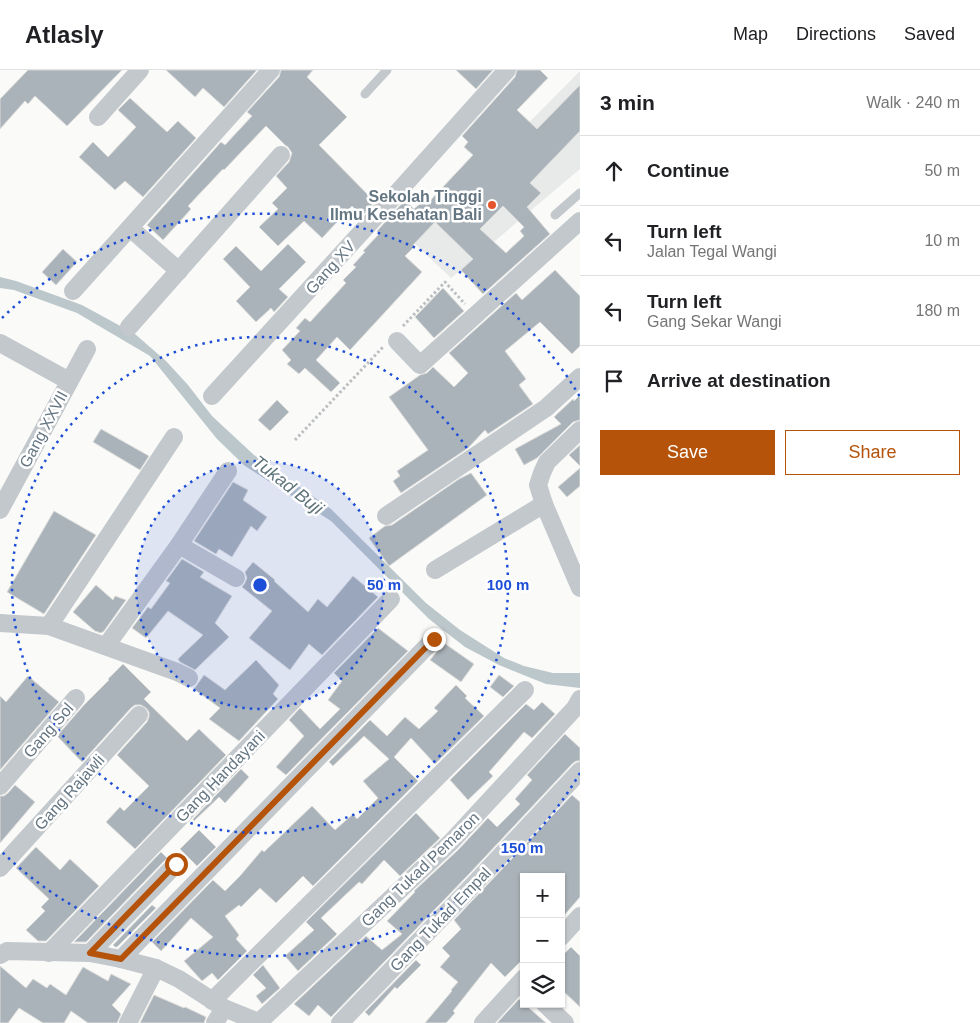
<!DOCTYPE html>
<html lang="en">
<head>
<meta charset="utf-8">
<style>
  :root { --surface:#fff; --page:#f6f6f6; --text:#202124; --muted:#757577; --line:#e0e0e0; --accent:#b45309 }
  body { margin:0; font-family:Arial,sans-serif; background:var(--page); color:var(--text) }
  .controls { position:absolute; right:15px; bottom:15px; display:grid; overflow:hidden; border-radius:0px; box-shadow:0 1px 4px #0004 }
  .controls button { width:45px; height:45px; display:grid; place-items:center; padding:0; border:0; border-bottom:1px solid var(--line); background:var(--surface); color:var(--text); font:25px sans-serif }
  .stop { position:absolute; width:15px; height:15px; margin:-11px; border:4px solid #b45309; border-radius:50%; background:#fff }
  .stop.end { background:#b45309; border-color:#fff; box-shadow:0 1px 5px #0008 }
  .list { margin:0; padding:0; list-style:none }
  h2 { display:flex; justify-content:space-between; align-items:center; height:65px; margin:0; padding:0 20px; font-size:21px }
  h2 small { font-size:16px; font-weight:400; color:var(--muted) }
  .list li { display:grid; grid-template-columns:32px 1fr auto; gap:15px; align-items:center; box-sizing:border-box; height:70px; padding:0 20px; border-top:1px solid var(--line) }
  .list b { display:block; font-size:19px; white-space:nowrap }
  .list p { margin:0; font-size:16px; white-space:nowrap; color:var(--muted) }
  .list em { font-size:16px; font-style:normal; color:var(--muted) }
  .actions { display:flex; gap:10px; padding:15px 20px }
  .actions a { flex:1; padding:11px 0; border:1px solid var(--accent); border-radius:0px; text-align:center; font-size:18px; color:var(--accent) }
  .actions .main { background:var(--accent); color:#fff }
  .icon { flex:none; width:28px; height:28px; fill:none; stroke:currentColor; stroke-width:2; stroke-linecap:round; stroke-linejoin:round }
  .map { position:relative; flex:none; width:580px; height:953px; overflow:hidden }
  header { display:flex; align-items:center; gap:30px; box-sizing:border-box; height:70px; padding:0 25px; background:var(--surface); border-bottom:1px solid var(--line) }
  header strong { font-size:24px }
  nav { display:flex; gap:28px; margin-inline-start:auto; font-size:18px }
  main { display:flex }
  aside { flex:1; background:var(--surface) }
  .map>svg:first-child { display:block }
  .built { fill:#e8e9e9 }
  .water { fill:#bbc7cb }
  .building { fill:#aab3b9; stroke:#dcdcda; fill-rule:evenodd }
  .lines { fill:none; stroke-linecap:round; stroke-linejoin:round }
  .path { stroke:#bbbfc2; stroke-width:3; stroke-dasharray:2.5 2.5; stroke-linecap:butt }
  .service { stroke:#c3c8cc; stroke-width:9 }
  .minor { stroke:#c3c8cc; stroke-width:18 }
  .route { stroke:#b45309; stroke-width:6 }
  .ring { fill:none; stroke:#1d4ed8; stroke-width:2.5; stroke-dasharray:2.5 5 }
  .poi-dot { fill:#e4572e; stroke:#fff; stroke-width:2 }
  .labels { text-anchor:middle; stroke-width:5; stroke-linejoin:round; paint-order:stroke }
  .poi-label { font-size:16px; font-weight:bold; fill:#657683; stroke:#fff; text-anchor:end }
  .street-label { font-size:16px; fill:#657683; stroke:#fff }
  .water-label { font-size:18px; font-style:italic; fill:#60757c; stroke:#fff }
  .centre { fill:#1d4ed8; stroke:#fff; stroke-width:2.5 }
  .ring-label { font-size:15px; text-anchor:middle; font-weight:bold; fill:#1d4ed8; stroke:#fff; stroke-width:5; stroke-linejoin:round; paint-order:stroke }
</style>
</head>
<body>
<header>
<strong>Atlasly</strong>
<nav><a>Map</a><a>Directions</a><a>Saved</a></nav>
</header>
<main>
<div class="map">
<svg width="580" height="953" viewBox="0 0 580 953">
  <rect width="100%" height="100%" fill="#fafaf8"/>
  <!-- built -->
  <path class="built" d="M580,1V99L451,208L412,171Z"/>
  <!-- water -->
  <path class="water" d="M0,207L16,211L82,235L135,264L166,291L188,315L212,346L254,385L331,439L426,533L460,560L504,588L524,596L553,603H580V618L546,614L499,595L465,577L429,549L331,451L245,396L217,369L150,286L77,243L14,220L0,218Z"/>
  <!-- building -->
  <g class="building">
    <path d="M28,0H122L67,56L35,26L28,34L25,31L0,59V29Z"/>
    <path d="M166,0H257L224,37L203,18L195,27Z"/>
    <path d="M281,0H313L307,7L347,47L319,75L375,132L362,146L352,136L322,168L304,151L278,176L259,157L278,139L272,133L287,118L276,106L289,92L292,83L288,77L285,75L266,56L224,100L223,99L188,136L191,139L163,170L147,155L221,72L225,75L252,46L247,42L279,7Z"/>
    <path d="M456,0H493L476,19Z"/>
    <path d="M517,0H540L548,8L517,40L537,59L580,15V61L530,113L541,123L527,137L550,164L483,224L461,200L473,189L435,152L413,175L415,176L405,186L422,202L350,280L337,267L316,290L340,313L331,322L305,298L299,304L287,294L291,290L282,280L300,261L296,258L305,248L310,252L346,213L343,210L356,197L353,195L365,182L363,181L379,164L377,161L405,130L414,139L422,132L426,135L473,85L464,77L468,72L462,66L515,7ZM503,136L524,157L520,161L524,166L506,183L480,159Z"/>
    <path d="M130,28L167,62L178,51L196,68L143,127L125,111L115,120L79,87L93,72L108,87L136,57L118,40Z"/>
    <path d="M288,174L306,192L279,219L288,227L274,242L271,238L256,252L236,231L250,217L223,189L236,176L261,201Z"/>
    <path d="M63,179L77,192L56,215L42,202Z"/>
    <path d="M555,200L580,226V276L572,284L540,252L505,281L526,309L519,315L533,334L488,364L485,360L468,378L401,423L393,411L400,406L397,401L428,380L389,327L420,305L427,303L433,297L454,317L468,303L449,283L516,223L522,230Z"/>
    <path d="M443,218L464,241L434,268L415,247Z"/>
    <path d="M580,325V350L573,352L537,388L524,395L515,379L561,354L554,347L573,329L574,331Z"/>
    <path d="M277,330L289,342L270,361L258,350Z"/>
    <path d="M101,359L149,386L140,400L93,372Z"/>
    <path d="M580,375V396L569,385Z"/>
    <path d="M580,398V416L567,427L558,417Z"/>
    <path d="M471,403L487,425L389,496L369,468L385,456L392,455L459,409Z"/>
    <path d="M233,412L248,420L243,430L267,447L257,461L251,456L232,487L219,479L216,484L194,471Z"/>
    <path d="M54,441L96,465L44,544L7,522Z"/>
    <path d="M182,489L204,502L200,507L232,526L215,553L229,567L195,600L180,592L178,589L203,565L168,541L146,568L132,558L148,537L151,539L170,513L166,511Z"/>
    <path d="M253,492L275,510L274,511L308,542L318,529L327,537L353,506L378,527L322,585L309,574L290,600L249,568L272,541L242,517L245,513L247,508L245,502Z"/>
    <path d="M96,515L113,530L115,526L126,530L104,561L101,563L95,561L73,542Z"/>
    <path d="M378,558L408,581L286,705L276,697L304,666L289,650L300,638L320,659L340,639L328,630L342,611L334,603Z"/>
    <path d="M444,573L474,594L461,612L430,590Z"/>
    <path d="M256,590L279,615L273,624L278,629L239,671L209,649L220,638L194,619L204,605L225,620Z"/>
    <path d="M123,594L151,622L144,629L187,671L199,659L226,685L135,779L106,752L120,737L124,741L149,716L117,685L147,652L149,647V642L146,638L141,635H135L131,638L82,692L57,666L84,635L109,610L108,609Z"/>
    <path d="M499,605L514,616L503,627L490,617Z"/>
    <path d="M28,606L59,632L0,700V626L6,632Z"/>
    <path d="M456,615L467,626L465,628L484,646L435,694L411,668L394,687L418,711L313,816L303,806L276,833L260,818L241,837L239,835L225,846L239,865L236,869L247,881L218,910L212,903L202,911L184,891L213,867L191,848L161,881L152,872L213,810L225,821L240,806L262,780L264,782L312,736L335,760L353,744L357,749L378,728L363,711L389,689L364,666L333,696L329,692L370,650L387,666L405,647L419,659L438,641L434,638Z"/>
    <path d="M542,632L555,644L532,668L524,662L489,702L493,706L468,730L450,710L526,634L534,640Z"/>
    <path d="M565,664L580,678V691H576L572,694L469,804L331,947L318,935L309,946L294,934L366,866L382,880L402,864L387,851L415,822L414,821L458,780L488,748L497,757L520,734L515,729L532,710L527,705Z"/>
    <path d="M241,699L249,707L225,733L219,727L194,751L193,749Z"/>
    <path d="M15,715L35,732L0,773V726H4L8,723Z"/>
    <path d="M572,725L580,732V827L561,849V807H524V888L505,907L491,893L453,941L455,943L446,953H425L452,921L451,920L458,912L440,897L450,886L442,878L461,859L454,850Z"/>
    <path d="M416,743L440,768L400,806L384,790L362,814L359,812L321,848L337,864L298,901L285,886L314,860L306,852Z"/>
    <path d="M199,760L216,777L197,796L180,779Z"/>
    <path d="M36,777L60,800L70,789L99,816L46,871H38L26,860L45,841L41,837L49,829L16,798Z"/>
    <path d="M161,782L167,788L86,872H74Z"/>
    <path d="M152,835L156,838L117,877H115L113,875Z"/>
    <path d="M571,877L580,886V937L561,919V887Z"/>
    <path d="M416,890L421,895L397,919L395,917L369,946L365,942Z"/>
    <path d="M263,895L280,918L262,934L256,926L266,918L253,905Z"/>
    <path d="M0,896L26,918L33,909L47,918L50,914L66,925L83,897L108,911L111,904L131,914L112,935L121,944L117,953H88L71,941L64,953H43L19,938L8,953H0Z"/>
    <path d="M154,925L184,938L185,937L206,947L204,953H140Z"/>
    <path d="M519,929L524,934L528,937L546,953H497Z"/>
  </g>
  <g class="lines">
    <!-- path -->
    <g class="path">
      <path d="M403,256L445,212L465,234"/>
      <path d="M295,370L383,277"/>
    </g>
    <!-- service -->
    <g class="service">
      <path d="M365,24L387,0"/>
      <path d="M555,145L580,123"/>
    </g>
    <!-- minor -->
    <g class="minor">
      <path d="M98,47L140,0"/>
      <path d="M130,158L179,201"/>
      <path d="M73,221L271,0"/>
      <path d="M129,257L281,85"/>
      <path d="M397,271L420,295L580,151"/>
      <path d="M0,273L69,311"/>
      <path d="M212,326L388,133L507,0"/>
      <path d="M580,360L547,392L542,403L538,415L544,434L580,518"/>
      <path d="M0,440L87,279"/>
      <path d="M386,446L546,338L580,307"/>
      <path d="M179,475L236,508"/>
      <path d="M435,500L544,434"/>
      <path d="M0,553L49,556L177,602L189,608"/>
      <path d="M49,556L174,367"/>
      <path d="M106,576L179,475L228,401"/>
      <path d="M0,716L76,628"/>
      <path d="M0,798L139,645"/>
      <path d="M561,867L580,846"/>
      <path d="M49,883L391,529"/>
      <path d="M90,883L176,794"/>
      <path d="M0,885L7,881L90,883L121,889L156,898L179,909L224,938L261,953"/>
      <path d="M121,889L434,569"/>
      <path d="M212,931L525,620"/>
      <path d="M545,934L565,953"/>
      <path d="M128,953L156,898"/>
      <path d="M215,953L224,938"/>
      <path d="M258,953L451,772L575,638L580,629"/>
      <path d="M340,953L477,811L580,701"/>
      <path d="M483,953L524,908"/>
    </g>
  </g>
  <g class="lines">
    <!-- route -->
    <path class="route" d="M176,794L90,883L121,889L434,569"/>
  </g>
  <!-- distance rings -->
  <circle cx="260" cy="515" r="124" fill="#1d4ed8" fill-opacity=".12"/>
  <g class="ring">
    <circle cx="260" cy="515" r="124"/>
    <circle cx="260" cy="515" r="248"/>
    <path d="M580 703A371 371 0 0 1 2 782M2 248A371 371 0 0 1 580 327"/>
  </g>
  <!-- markers -->
  <circle class="poi-dot" cx="492" cy="135" r="5"/>
  <g class="labels">
    <!-- poi labels -->
    <g class="poi-label">
      <text x="482" y="132">Sekolah Tinggi<tspan x="482" dy="18">Ilmu Kesehatan Bali</tspan></text>
    </g>
    <!-- street labels -->
    <g class="street-label">
      <text transform="translate(330 197) rotate(-48)" y="6">Gang XV</text>
      <text transform="translate(43 359) rotate(-62)" y="6">Gang XXVII</text>
      <text transform="translate(48 660) rotate(-49)" y="6">Gang Sol</text>
      <text transform="translate(220 706) rotate(-46)" y="6">Gang Handayani</text>
      <text transform="translate(69 722) rotate(-48)" y="6">Gang Rajawli</text>
      <text transform="translate(420 799) rotate(-44)" y="6">Gang Tukad Pemaron</text>
      <text transform="translate(440 849) rotate(-46)" y="6">Gang Tukad Empal</text>
    </g>
    <!-- water labels -->
    <g class="water-label">
      <text transform="translate(288 415) rotate(38)" y="6">Tukad Buji</text>
    </g>
  </g>
  <circle cx="260" cy="515" r="8" class="centre"/>
  <g class="ring-label">
    <text x="384" y="520">50 m</text>
    <text x="508" y="520">100 m</text>
    <text x="522" y="783">150 m</text>
  </g>
</svg>
<div class="controls">
<button>+</button>
<button>−</button>
<button><svg class="icon" aria-label="layers" viewBox="0 0 24 24"><path d="M12 4l9 5-9 5-9-5zM3 14l9 5 9-5"/></svg></button>
</div>
<div class="stop" style="left:176px;top:794px"></div>
<div class="stop end" style="left:434px;top:569px"></div>
</div>
<aside>
<h2>3 min<small>Walk · 240 m</small></h2>
<ul class="list">
<li><svg class="icon" aria-label="ahead" viewBox="0 0 24 24"><path d="M12 20V5M6 11l6-6 6 6"/></svg><div><b>Continue</b></div><em>50 m</em></li>
<li><svg class="icon" aria-label="left" viewBox="0 0 24 24"><path d="M17 20v-9H6M10 6l-5 5 5 5"/></svg><div><b>Turn left</b><p>Jalan Tegal Wangi</p></div><em>10 m</em></li>
<li><svg class="icon" aria-label="left" viewBox="0 0 24 24"><path d="M17 20v-9H6M10 6l-5 5 5 5"/></svg><div><b>Turn left</b><p>Gang Sekar Wangi</p></div><em>180 m</em></li>
<li><svg class="icon" aria-label="arrive" viewBox="0 0 24 24"><path d="M6 21V4h12l-3 4 3 4H6"/></svg><div><b>Arrive at destination</b></div></li>
</ul>
<div class="actions"><a class="main">Save</a><a>Share</a></div>
</aside>
</main>
</body>
</html>
